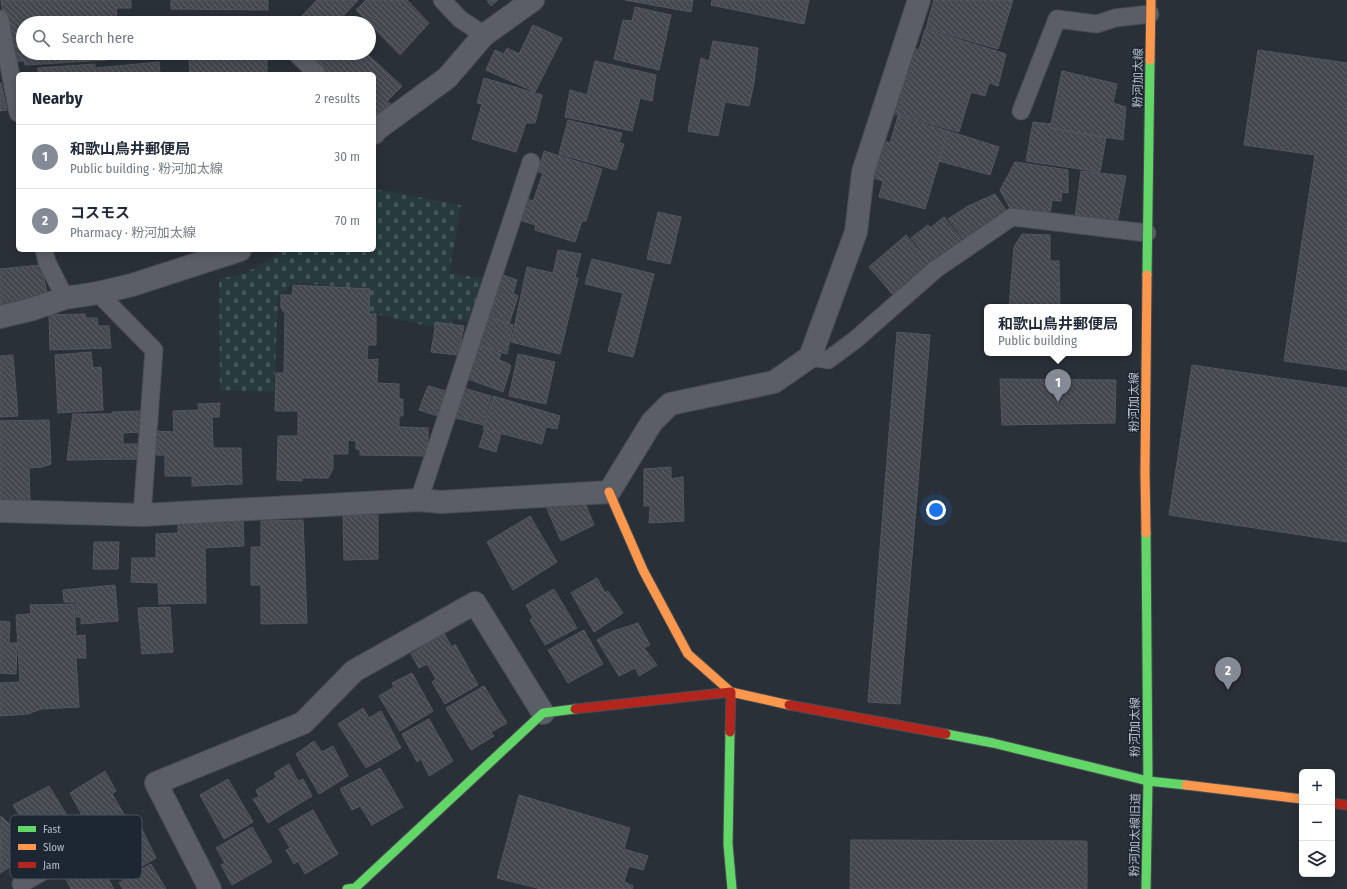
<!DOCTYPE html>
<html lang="en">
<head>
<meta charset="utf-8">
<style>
  :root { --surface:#fff; --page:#f6f6f7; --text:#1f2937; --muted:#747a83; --line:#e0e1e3; --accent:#848b96 }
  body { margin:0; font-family:"Fira Sans Condensed","Noto Sans JP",sans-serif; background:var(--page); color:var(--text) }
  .controls { position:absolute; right:12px; bottom:12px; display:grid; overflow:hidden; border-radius:6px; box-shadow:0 2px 10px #0003 }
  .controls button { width:36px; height:36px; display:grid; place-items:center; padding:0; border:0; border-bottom:1px solid var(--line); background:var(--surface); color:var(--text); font:20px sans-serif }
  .you { position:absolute; left:936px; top:510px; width:14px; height:14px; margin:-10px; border:3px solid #fff; border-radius:50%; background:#1a73e8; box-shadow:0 0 0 6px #1a73e833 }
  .badge { display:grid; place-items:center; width:26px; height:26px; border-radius:50%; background:var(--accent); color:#fff; font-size:13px; font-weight:700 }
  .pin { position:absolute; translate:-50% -33px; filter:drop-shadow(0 1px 2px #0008) }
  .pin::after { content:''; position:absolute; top:21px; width:14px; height:12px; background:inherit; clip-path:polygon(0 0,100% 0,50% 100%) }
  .popup { position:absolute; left:984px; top:304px; width:148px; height:52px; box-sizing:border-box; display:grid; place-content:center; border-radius:6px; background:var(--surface); filter:drop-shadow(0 1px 3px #0005); font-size:13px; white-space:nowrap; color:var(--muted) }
  .popup b { font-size:15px; color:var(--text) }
  .popup::after { content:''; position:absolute; left:50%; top:100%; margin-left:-8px; border:8px solid transparent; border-top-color:var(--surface) }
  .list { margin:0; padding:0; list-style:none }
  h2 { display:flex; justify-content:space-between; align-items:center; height:52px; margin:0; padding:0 16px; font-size:17px }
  h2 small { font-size:13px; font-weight:400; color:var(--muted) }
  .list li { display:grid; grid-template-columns:26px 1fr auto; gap:12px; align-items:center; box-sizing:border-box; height:64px; padding:0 16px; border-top:1px solid var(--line) }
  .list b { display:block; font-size:15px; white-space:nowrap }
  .list p { margin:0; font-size:13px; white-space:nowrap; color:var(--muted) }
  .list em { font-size:13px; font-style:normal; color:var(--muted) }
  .icon { flex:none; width:22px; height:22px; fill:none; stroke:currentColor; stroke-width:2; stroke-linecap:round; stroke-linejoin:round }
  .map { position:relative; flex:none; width:1347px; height:889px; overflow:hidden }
  .search { position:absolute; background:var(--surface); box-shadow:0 2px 10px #0003; left:16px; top:16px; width:360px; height:44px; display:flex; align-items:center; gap:10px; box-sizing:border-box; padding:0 14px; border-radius:22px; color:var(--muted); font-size:15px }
  .panel { position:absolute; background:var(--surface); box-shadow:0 2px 10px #0003; left:16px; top:72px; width:360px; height:180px; border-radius:6px }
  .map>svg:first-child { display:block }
  .cemetery { fill:url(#cemetery-stones) }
  .building { fill:url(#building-back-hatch); stroke:#52575f }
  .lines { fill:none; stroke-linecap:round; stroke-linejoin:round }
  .lane-casing { stroke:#484c53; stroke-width:19 }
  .street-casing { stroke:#484c53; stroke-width:24 }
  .fast-casing { stroke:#484c53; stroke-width:11 }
  .slow-casing { stroke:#484c53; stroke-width:11 }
  .jam-casing { stroke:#484c53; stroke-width:11 }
  .lane { stroke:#5a5e66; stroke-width:17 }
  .street { stroke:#5a5e66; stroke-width:22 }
  .fast { stroke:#63d668; stroke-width:9 }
  .slow { stroke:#ff974d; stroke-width:9 }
  .jam { stroke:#b3261e; stroke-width:9 }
  .labels { text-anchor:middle; stroke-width:3; stroke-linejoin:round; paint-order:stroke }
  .street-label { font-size:12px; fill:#b4bcc9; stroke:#1d2633 }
  .key { fill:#1d2633; stroke:#4a5360; stroke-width:1 }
  .key-label { font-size:11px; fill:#b4bcc9 }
</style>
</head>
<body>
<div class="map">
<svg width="1347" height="889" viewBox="0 0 1347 889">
  <defs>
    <pattern id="cemetery-stones" width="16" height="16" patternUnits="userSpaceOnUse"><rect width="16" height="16" fill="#273a3e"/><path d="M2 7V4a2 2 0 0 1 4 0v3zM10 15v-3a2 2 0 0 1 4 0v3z" fill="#445559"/></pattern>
    <pattern id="building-back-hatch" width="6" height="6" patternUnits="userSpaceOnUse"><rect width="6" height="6" fill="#444950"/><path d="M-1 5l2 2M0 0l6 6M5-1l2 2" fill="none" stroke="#5d6168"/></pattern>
  </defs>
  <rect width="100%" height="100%" fill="#2a3038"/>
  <!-- cemetery -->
  <path class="cemetery" d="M374,189L461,205L449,273L486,279L469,322L453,319L450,331L376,314H368L367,290L294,282L278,297L274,392L220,390L219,279L246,273L266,262L282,250H374Z"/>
  <!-- building -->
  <g class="building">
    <path d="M1,0H131V8H117L116,23H23V53H107V60L25,65L24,61H10Z"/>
    <path d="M171,0H268V10L171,9Z"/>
    <path d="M317,0H358L337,23H311L301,17Z"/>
    <path d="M366,0H407L429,23L400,55L356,10Z"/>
    <path d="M487,0H498L491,6Z"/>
    <path d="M625,0H693L691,12Z"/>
    <path d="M712,0H809L804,24L711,5Z"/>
    <path d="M934,0H1013L998,49L926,28Z"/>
    <path d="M635,7L671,15L659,70L614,59L623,20L632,21Z"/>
    <path d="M533,25L562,38L535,92L486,70L495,50L504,54L507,48L519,54Z"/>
    <path d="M925,29L1006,54L998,86L989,83L985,96L971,92L959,132L891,113L912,47L919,50Z"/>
    <path d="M713,41L758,48L754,83L749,106L725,102L718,136L688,131L701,58L709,61Z"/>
    <path d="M1258,50L1347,63V370L1284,361L1315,155L1244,145Z"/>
    <path d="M314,53H360L362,55L366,53L402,86L387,101L391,104L375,117L374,116V74H329L311,57Z"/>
    <path d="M267,57V74H190L189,59Z"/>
    <path d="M595,61L656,75L652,101L640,98L632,131L565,117L570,90L587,95Z"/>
    <path d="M159,62L160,74H38V68L95,64V68Z"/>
    <path d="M1062,71L1117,84L1113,103L1126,107L1123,140L1050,128Z"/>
    <path d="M484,78L542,95L535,123H526L516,152L472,139L482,104L477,103Z"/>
    <path d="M0,83H1L7,110L0,111Z"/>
    <path d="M898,116L948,131L925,209L879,197L883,181L874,178L884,141L890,143Z"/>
    <path d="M568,120L622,133L619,143L624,144L616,170L559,154Z"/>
    <path d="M1033,122L1051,124L1050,128L1106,138L1100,172L1026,161Z"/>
    <path d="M948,131L999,147L990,175L939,161Z"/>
    <path d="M544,151L602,169L586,221H582L575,242L535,230L536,225L519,220L527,199L533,201L543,173L538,172Z"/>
    <path d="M1015,162L1068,170V193L1062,192L1061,201L1052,200L1050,215L1011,210L1000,190Z"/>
    <path d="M1081,171L1126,176L1117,224L1075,218Z"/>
    <path d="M995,194L1006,210L965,241L948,219L968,206Z"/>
    <path d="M658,212L681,217L670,264L647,259Z"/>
    <path d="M944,217L963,241L933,264L911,238L928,225L930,228Z"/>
    <path d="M1022,234L1050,235V261H1059L1060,307H1009L1014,247Z"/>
    <path d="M906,235L931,264L894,296L869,267Z"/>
    <path d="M558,250L581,254L575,277L578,278L560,354L511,342L527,267L553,273Z"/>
    <path d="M592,259L654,274L633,357L608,351L623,293L585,284Z"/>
    <path d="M41,265L47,293L0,307V269Z"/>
    <path d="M500,274L517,280L513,293L518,296L509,324L485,316Z"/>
    <path d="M293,285L370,289L369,314H376V345H368L367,360L378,359L377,383L399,384V399H403V416H399V427L428,428V445L426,456L360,455V450L356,449V441L348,440V454H333V469L328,478H302V481L277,480L278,436H298V411H275L276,373H284L285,314L281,308V295H292Z"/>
    <path d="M85,314L86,318H97L98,326H109L111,348L50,350L49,315Z"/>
    <path d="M485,316L513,325L507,354L475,344Z"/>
    <path d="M436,322L464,326L458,355L431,352Z"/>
    <path d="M897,332L930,335L900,704L868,702Z"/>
    <path d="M475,344L501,354L499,360L507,363L511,366L503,392L463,377Z"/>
    <path d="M91,352L93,368L101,367L103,410L58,413L55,355Z"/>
    <path d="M518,354L555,362L546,404L509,396Z"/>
    <path d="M13,355L18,416L0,417V356Z"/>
    <path d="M1192,365L1347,388V542L1169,515Z"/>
    <path d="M1000,379L1116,380L1115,423L1002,425Z"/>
    <path d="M428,386L446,391L438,416L419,410Z"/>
    <path d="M460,387L491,396L483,425L452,417Z"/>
    <path d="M493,396L560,416L557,429L546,427L542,444L483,429Z"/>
    <path d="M220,403L219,417H212L213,448H241L242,484L192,486V476H165V455H156V431L174,432L173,411L199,410L198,404Z"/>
    <path d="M142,411L141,432L123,433V444H141L140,459L67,460L73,414H112V412Z"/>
    <path d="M49,420L51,464L42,467L29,468L30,500L0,501V421Z"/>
    <path d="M485,429L501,433L496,452L479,447Z"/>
    <path d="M671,467V479L683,477L684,521L649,523L650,506H644V469Z"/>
    <path d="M585,503L594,525L561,541L545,504Z"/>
    <path d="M243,514L244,546L205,548L206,603L159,604L158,583L131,582L132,558H156V534L178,533V517Z"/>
    <path d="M378,515V559L344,560L343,516Z"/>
    <path d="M530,516L557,562L513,590L487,542Z"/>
    <path d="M303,520L307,623L261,624V585H251V547H261V521Z"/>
    <path d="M94,542H119L118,569H93Z"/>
    <path d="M597,578L605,593L608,591L623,613L594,632L571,593Z"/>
    <path d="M115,585L118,621L81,624V617H76V602H64L63,590Z"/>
    <path d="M554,589L577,628L545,645L530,620L533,618L526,605Z"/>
    <path d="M74,604L76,636L85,635L86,658H76L79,707L41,709L28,714L0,716V683L20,682L16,615L31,614L30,605Z"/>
    <path d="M170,607L173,652L142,654L138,608Z"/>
    <path d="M0,621L10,622L9,643H17L16,674L0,673Z"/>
    <path d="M638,623L650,645L644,648L657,665L639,676L635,668L619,676L597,640L613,631Z"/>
    <path d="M584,630L603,664L568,683L548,650Z"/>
    <path d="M444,634L452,647L455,644L478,685L445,704L432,682L436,679L427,664L419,668L411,654Z"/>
    <path d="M412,673L433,711L400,731L379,696L394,687L392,683Z"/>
    <path d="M484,686L507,723L491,732L494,736L471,750L446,708Z"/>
    <path d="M363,708L369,718L381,711L401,748L366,768L338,724Z"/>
    <path d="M429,719L453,761L429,776L421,759L417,762L402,734Z"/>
    <path d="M314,741L322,752L333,746L348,776L319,794L296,754Z"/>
    <path d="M289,764L298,781L303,779L312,796L268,823L253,799L259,797L256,790L277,777L274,773Z"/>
    <path d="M380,768L403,807L372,825L360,806L352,810L340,789Z"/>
    <path d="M105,771L116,791L112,794L125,816L93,835L70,793Z"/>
    <path d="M228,779L253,822L224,839L200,795Z"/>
    <path d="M49,786L76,830V835L65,842L57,827L34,838L13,805Z"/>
    <path d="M519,795L630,828L624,849L648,856L643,870L629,866L624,882L633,886L632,889H541L497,878Z"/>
    <path d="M313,810L338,854L305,874L298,861L294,864L286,850L290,848L279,829Z"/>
    <path d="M1,816L10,825L21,845L8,853L15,864L0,873Z"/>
    <path d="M139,823L156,858L120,879L100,845Z"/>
    <path d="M252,827L272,862L232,885L221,865L225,863L216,848Z"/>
    <path d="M851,840L1087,841V889H850Z"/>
    <path d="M96,858L114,889H71L64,875Z"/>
    <path d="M151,864L166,889H123L119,883Z"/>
  </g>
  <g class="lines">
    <defs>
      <g id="lane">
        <path d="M442,0L460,19L484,35"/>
        <path d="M0,19L18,113"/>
        <path d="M296,53L317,74"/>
        <path d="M1021,111L1057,19L1097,24L1115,18L1150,14"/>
        <path d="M44,250L47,262L65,298"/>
        <path d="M98,293L154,350L142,515"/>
        <path d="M810,357L828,360L855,340L936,269L1012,217L1147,233"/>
        <path d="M419,500L531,162"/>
        <path d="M21,884L87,846"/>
      </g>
      <g id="street">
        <path d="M374,133L377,129L447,78L484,35L533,0"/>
        <path d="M0,317L33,309L65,298L98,293L132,285L240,250"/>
        <path d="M0,511L142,515L419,500L441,502L609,492L652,422L670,404L774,382L810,357L856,232L863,172L919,0"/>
        <path d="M210,889L156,783L303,723L354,671L475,603L543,713"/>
      </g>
      <g id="fast">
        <path d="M1147,275L1150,60"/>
        <path d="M1146,533L1148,781"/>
        <path d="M730,732L728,844L732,889"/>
        <path d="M946,734L993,743L1148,781L1186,785"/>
        <path d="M347,889L355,888L543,713L575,709"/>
        <path d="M1146,889L1148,781"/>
      </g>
      <g id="slow">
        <path d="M1150,60L1151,0"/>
        <path d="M609,492L643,570L688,654L731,692L789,705"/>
        <path d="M1146,533L1145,472L1147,275"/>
        <path d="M1186,785L1302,799"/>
      </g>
      <g id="jam">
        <path d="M789,705L946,734"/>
        <path d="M575,709L731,692L730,732"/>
        <path d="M1332,803L1347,805"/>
      </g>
    </defs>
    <!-- lane casing -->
    <use href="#lane" class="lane-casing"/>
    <!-- street casing -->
    <use href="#street" class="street-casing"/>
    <!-- fast casing -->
    <use href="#fast" class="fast-casing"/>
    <!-- slow casing -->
    <use href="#slow" class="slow-casing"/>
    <!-- jam casing -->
    <use href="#jam" class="jam-casing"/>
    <!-- lane -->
    <use href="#lane" class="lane"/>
    <!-- street -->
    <use href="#street" class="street"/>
    <!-- fast -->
    <use href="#fast" class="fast"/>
    <!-- slow -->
    <use href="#slow" class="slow"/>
    <!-- jam -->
    <use href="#jam" class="jam"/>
  </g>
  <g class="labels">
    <!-- street labels -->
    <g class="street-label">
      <text transform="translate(1138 78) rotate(-89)" y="4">粉河加太線</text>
      <text transform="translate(1134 402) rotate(-90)" y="4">粉河加太線</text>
      <text transform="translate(1135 727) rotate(-90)" y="4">粉河加太線</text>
      <text transform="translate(1135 835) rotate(-89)" y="4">粉河加太線旧道</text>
    </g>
  </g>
  <!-- legend -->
  <rect x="10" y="815" width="132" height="64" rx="6" class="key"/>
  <rect x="18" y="826" width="18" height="6" fill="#63d668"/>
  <rect x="18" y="844" width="18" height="6" fill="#ff974d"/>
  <rect x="18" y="862" width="18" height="6" fill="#b3261e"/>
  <g class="key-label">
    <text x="43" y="833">Fast</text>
    <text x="43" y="851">Slow</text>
    <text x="43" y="869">Jam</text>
  </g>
</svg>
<div class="controls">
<button>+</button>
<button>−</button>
<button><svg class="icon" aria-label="layers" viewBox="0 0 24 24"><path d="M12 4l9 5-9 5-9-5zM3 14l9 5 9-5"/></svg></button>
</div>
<div class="you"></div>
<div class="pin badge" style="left:1058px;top:402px">1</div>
<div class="popup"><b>和歌山鳥井郵便局</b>Public building</div>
<div class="pin badge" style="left:1228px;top:690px">2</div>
<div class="search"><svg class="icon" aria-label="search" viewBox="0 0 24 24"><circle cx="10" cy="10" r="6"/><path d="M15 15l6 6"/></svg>Search here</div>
<section class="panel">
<h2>Nearby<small>2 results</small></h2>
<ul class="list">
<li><span class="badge">1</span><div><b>和歌山鳥井郵便局</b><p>Public building · 粉河加太線</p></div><em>30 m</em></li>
<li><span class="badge">2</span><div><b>コスモス</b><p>Pharmacy · 粉河加太線</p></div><em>70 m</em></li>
</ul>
</section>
</div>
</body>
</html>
